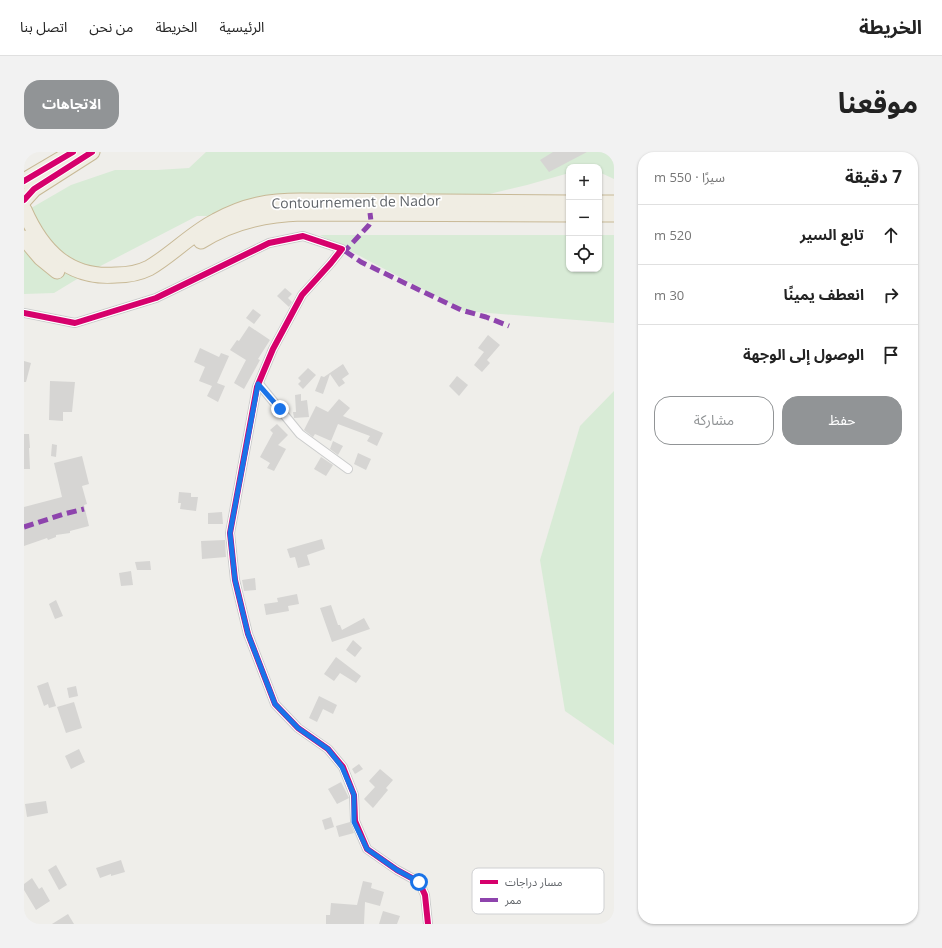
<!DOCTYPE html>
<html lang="ar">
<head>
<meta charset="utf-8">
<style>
  :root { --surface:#fff; --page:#f2f2f2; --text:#222; --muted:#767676; --line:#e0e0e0; --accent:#919496 }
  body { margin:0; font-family:"Open Sans","Noto Sans Arabic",sans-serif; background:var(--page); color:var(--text); direction:rtl }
  .controls { position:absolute; right:12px; top:12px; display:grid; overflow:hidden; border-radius:8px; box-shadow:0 1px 3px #0004 }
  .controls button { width:36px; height:36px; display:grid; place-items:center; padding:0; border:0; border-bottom:1px solid var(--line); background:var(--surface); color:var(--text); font:20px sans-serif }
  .stop { position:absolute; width:12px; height:12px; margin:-9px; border:3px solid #1a73e8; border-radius:50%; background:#fff }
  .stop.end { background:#1a73e8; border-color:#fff; box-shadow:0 1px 4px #0008 }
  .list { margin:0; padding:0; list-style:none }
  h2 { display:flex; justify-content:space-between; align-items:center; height:52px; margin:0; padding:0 16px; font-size:17px }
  h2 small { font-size:13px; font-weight:400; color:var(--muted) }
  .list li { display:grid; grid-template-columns:26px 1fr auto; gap:12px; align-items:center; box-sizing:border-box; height:60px; padding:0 16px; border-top:1px solid var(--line) }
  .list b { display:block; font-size:15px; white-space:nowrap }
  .list em { font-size:13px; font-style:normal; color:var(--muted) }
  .actions { display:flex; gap:8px; padding:12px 16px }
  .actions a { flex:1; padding:9px 0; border:1px solid var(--accent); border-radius:16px; text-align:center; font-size:14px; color:var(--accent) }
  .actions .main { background:var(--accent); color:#fff }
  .icon { flex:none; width:22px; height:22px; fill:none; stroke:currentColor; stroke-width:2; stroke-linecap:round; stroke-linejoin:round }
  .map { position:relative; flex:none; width:590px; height:772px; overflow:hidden; direction:ltr; border-radius:16px }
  header { display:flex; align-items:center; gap:24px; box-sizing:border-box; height:56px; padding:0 20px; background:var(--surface); border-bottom:1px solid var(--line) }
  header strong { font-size:19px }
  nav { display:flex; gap:22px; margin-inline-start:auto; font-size:14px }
  .intro { display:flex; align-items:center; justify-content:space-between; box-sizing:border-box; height:96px; padding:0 24px }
  h1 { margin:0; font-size:28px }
  .button { padding:10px 18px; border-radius:16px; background:var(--accent); color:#fff; font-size:14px; font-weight:700 }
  main { display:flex; gap:24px; padding:0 24px }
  aside { flex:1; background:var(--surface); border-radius:16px; box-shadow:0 1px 3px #0004 }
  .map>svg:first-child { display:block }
  .green { fill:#d8ebd6 }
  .building { fill:#d6d5d3 }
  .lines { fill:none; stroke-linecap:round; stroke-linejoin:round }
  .street-casing { stroke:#cbcccc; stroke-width:10 }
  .highway-casing { stroke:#c8b996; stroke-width:17 }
  .street { stroke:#fdfcfc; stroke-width:8 }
  .highway { stroke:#f0ede3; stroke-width:15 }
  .quiet { stroke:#8e44ad; stroke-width:5; stroke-dasharray:10 5; stroke-linecap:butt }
  .cycleway-casing { stroke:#fff; stroke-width:8 }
  .cycleway { stroke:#d6006c; stroke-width:6 }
  .route { stroke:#1a73e8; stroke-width:5 }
  .labels { text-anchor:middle; stroke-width:3.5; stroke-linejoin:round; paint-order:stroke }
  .street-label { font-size:14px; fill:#5f6368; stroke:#fff }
  .key { fill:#fff; stroke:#cfd0d2; stroke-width:1 }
  .key-label { font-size:11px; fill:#5f6368 }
</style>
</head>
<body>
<header>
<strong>الخريطة</strong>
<nav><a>الرئيسية</a><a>الخريطة</a><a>من نحن</a><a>اتصل بنا</a></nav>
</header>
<div class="intro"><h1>موقعنا</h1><a class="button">الاتجاهات</a></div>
<main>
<aside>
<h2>7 دقيقة<small>سيرًا · 550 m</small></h2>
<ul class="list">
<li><svg class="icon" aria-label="ahead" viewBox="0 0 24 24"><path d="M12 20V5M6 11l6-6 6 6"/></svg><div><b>تابع السير</b></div><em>520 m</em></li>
<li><svg class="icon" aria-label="right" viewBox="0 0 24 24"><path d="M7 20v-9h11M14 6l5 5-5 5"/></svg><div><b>انعطف يمينًا</b></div><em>30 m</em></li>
<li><svg class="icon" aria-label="arrive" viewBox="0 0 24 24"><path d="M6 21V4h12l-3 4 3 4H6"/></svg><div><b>الوصول إلى الوجهة</b></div></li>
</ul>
<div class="actions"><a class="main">حفظ</a><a>مشاركة</a></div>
</aside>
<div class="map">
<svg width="590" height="772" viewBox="0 0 590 772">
  <rect width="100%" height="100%" fill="#efeeea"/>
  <!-- green -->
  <g class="green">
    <path d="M182,0H590V27L575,20V15H545V21L503,33L428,51L229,64H173L63,121L30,141L0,142V61L2,59L47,33L91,18H133L165,16Z"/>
    <path d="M296,83H545V117H575V83H590V171L440,159Z"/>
    <path d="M590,239V593L541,559L516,408L556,274Z"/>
  </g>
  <!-- building -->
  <g class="building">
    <path d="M529,0H563L525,20L516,8Z"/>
    <path d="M261,136L268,142L264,146L268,150L265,155L253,144Z"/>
    <path d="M229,157L237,163L230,172L222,166Z"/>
    <path d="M225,174L246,188L234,207L236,208L220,237L210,231L222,208L206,198L213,188L215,189Z"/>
    <path d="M464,183L476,193L463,208L466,211L458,220L450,213L460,200L454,196Z"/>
    <path d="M176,196L195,205L197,201L205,204L193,231L201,234L194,250L183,244L188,234L175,229L181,215L170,210Z"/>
    <path d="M0,209L7,211L2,230H0Z"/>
    <path d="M319,212L325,222L318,227L321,231L315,235L306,222L299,242L291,239L297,224L300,225Z"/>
    <path d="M284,216L292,223L279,237L274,232L277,229L274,226Z"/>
    <path d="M433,224L444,233L435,244L425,234Z"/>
    <path d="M26,229L51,230L48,260H39V269L25,268Z"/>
    <path d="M277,242V249L283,248L285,265L270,266L269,260H272L271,243Z"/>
    <path d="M315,247L326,256L319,264L359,281L353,294L343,289L346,284L314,272L307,289L291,282L289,285L280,278L292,254L304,260Z"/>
    <path d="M253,272L264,283L254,293L262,297L250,319L243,316L246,311L236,305L249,281L246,278Z"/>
    <path d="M0,282H5L6,296H5L6,317H0Z"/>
    <path d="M309,289L319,294L314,303L306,297Z"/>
    <path d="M28,292L33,293L32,305L27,304Z"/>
    <path d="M334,301L347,307L342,318L330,312Z"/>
    <path d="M58,304L65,332L58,334L63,352L60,353L65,374L46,379V381L32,383V385L24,388L23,386L0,394V355L38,345L30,311Z"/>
    <path d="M297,305L309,313L302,324L290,317Z"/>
    <path d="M155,340L167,341V345H174L172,359L156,357L157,351H154Z"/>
    <path d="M198,360L199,372H184V361Z"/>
    <path d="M298,387L301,397L283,403L286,413L274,416L271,405L266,406L263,397Z"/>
    <path d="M201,388L202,405L178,407L177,389Z"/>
    <path d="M126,409L127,418H113L111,410Z"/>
    <path d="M107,419L109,433L97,434L95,421Z"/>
    <path d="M231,426L232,438L220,439L218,428Z"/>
    <path d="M273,442L275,452L264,454L265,459L242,463L240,452L254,450L253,446Z"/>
    <path d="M32,448L39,464L31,467L25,452Z"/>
    <path d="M307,453L314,473H316L318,478L340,466L346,477L308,490L296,456Z"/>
    <path d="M329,488L338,496L331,505L322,498Z"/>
    <path d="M312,505L337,524L332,531L316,521L310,529L300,522Z"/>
    <path d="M24,530L32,554L25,556L24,552L20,554L13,534Z"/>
    <path d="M52,534L54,544L45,546L43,536Z"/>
    <path d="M295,544L313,553L309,562L299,557L293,570L285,566Z"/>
    <path d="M50,550L58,576L42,581L33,555Z"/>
    <path d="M55,597L61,610L47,617L41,604Z"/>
    <path d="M335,612L339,617L331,622L328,617Z"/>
    <path d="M356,617L369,628L362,636L364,638L349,656L340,647L351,635L345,629Z"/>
    <path d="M317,630L325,646L313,652L304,637Z"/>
    <path d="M22,649L24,661L3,665L1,652Z"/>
    <path d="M307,665L310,675L301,678L298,668Z"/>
    <path d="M326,670L330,681L315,685L312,674Z"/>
    <path d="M97,708L101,720L87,724V722L76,726L72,716Z"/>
    <path d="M32,713L43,733L35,738L24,718Z"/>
    <path d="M8,726L15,737L18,735L26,749L12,758L0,738V732Z"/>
    <path d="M339,729L348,731L347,736L360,740L356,754L341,750L340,772H302V763H306L307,751L333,753Z"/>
    <path d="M359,759L376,764L373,772H355Z"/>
    <path d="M44,762L50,772H28Z"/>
  </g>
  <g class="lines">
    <defs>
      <g id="street">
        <path d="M0,161L51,171L132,146L245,91L279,84L318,97L307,111L278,143L249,197L233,235L206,381L211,428L224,482L251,552L274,576L304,597L319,615L330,643L331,669L343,697L373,718L395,730L401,743L404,772"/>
        <path d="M235,232L276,282L324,317"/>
      </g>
      <g id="highway">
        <path d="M0,29L49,0"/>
        <path d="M0,48L10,37L68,0"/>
        <path d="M575,51H590"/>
        <path d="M0,58C18,99 45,127 92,123C103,123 115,121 125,116C149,102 168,81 192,69C221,53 245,49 277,49L545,51"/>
        <path d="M575,62H590"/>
        <path d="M0,86L17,106L33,119"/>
        <path d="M177,89C207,70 241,62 277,61L545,62"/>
      </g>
    </defs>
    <!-- street casing -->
    <use href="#street" class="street-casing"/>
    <!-- highway casing -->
    <use href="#highway" class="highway-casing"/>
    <!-- street -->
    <use href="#street" class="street"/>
    <!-- highway -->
    <use href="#highway" class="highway"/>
    <!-- quiet -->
    <g class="quiet">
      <path d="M318,97L321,99L345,73L347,69L346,61"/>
      <path d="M321,99L337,110L437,158L462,165L485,174"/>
      <path d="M0,375L40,362L60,357"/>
    </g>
    <defs>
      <g id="cycleway">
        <path d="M0,29L49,0"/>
        <path d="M0,48L10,37L68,0"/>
        <path d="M0,161L51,171L132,146L245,91L279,84L318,97L307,111L278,143L249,197L233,235L206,381L211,428L224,482L251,552L274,576L304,597L319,615L330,643L331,669L343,697L373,718L395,730L401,743L404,772"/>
      </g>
    </defs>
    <!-- cycleway casing -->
    <use href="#cycleway" class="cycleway-casing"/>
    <!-- cycleway -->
    <use href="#cycleway" class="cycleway"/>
  </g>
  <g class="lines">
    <!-- route -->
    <path class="route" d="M256,257L234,232L206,381L211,428L224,482L251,552L274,576L304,597L318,615L330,643V670L343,697L373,718L395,730"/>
  </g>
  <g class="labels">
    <!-- street labels -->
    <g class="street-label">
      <text transform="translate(332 50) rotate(-1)" y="5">Contournement de Nador</text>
    </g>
  </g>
  <!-- legend -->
  <rect x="448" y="716" width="132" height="46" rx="6" class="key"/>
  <rect x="456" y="728" width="18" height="4" fill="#d6006c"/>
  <rect x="456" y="746" width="18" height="4" fill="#8e44ad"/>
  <g class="key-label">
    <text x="481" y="734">مسار دراجات</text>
    <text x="481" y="752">ممر</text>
  </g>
</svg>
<div class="controls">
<button>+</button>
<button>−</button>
<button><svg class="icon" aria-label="locate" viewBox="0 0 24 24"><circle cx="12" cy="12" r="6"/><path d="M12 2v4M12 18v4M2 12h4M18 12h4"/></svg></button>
</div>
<div class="stop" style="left:395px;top:730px"></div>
<div class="stop end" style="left:256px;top:257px"></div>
</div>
</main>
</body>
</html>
